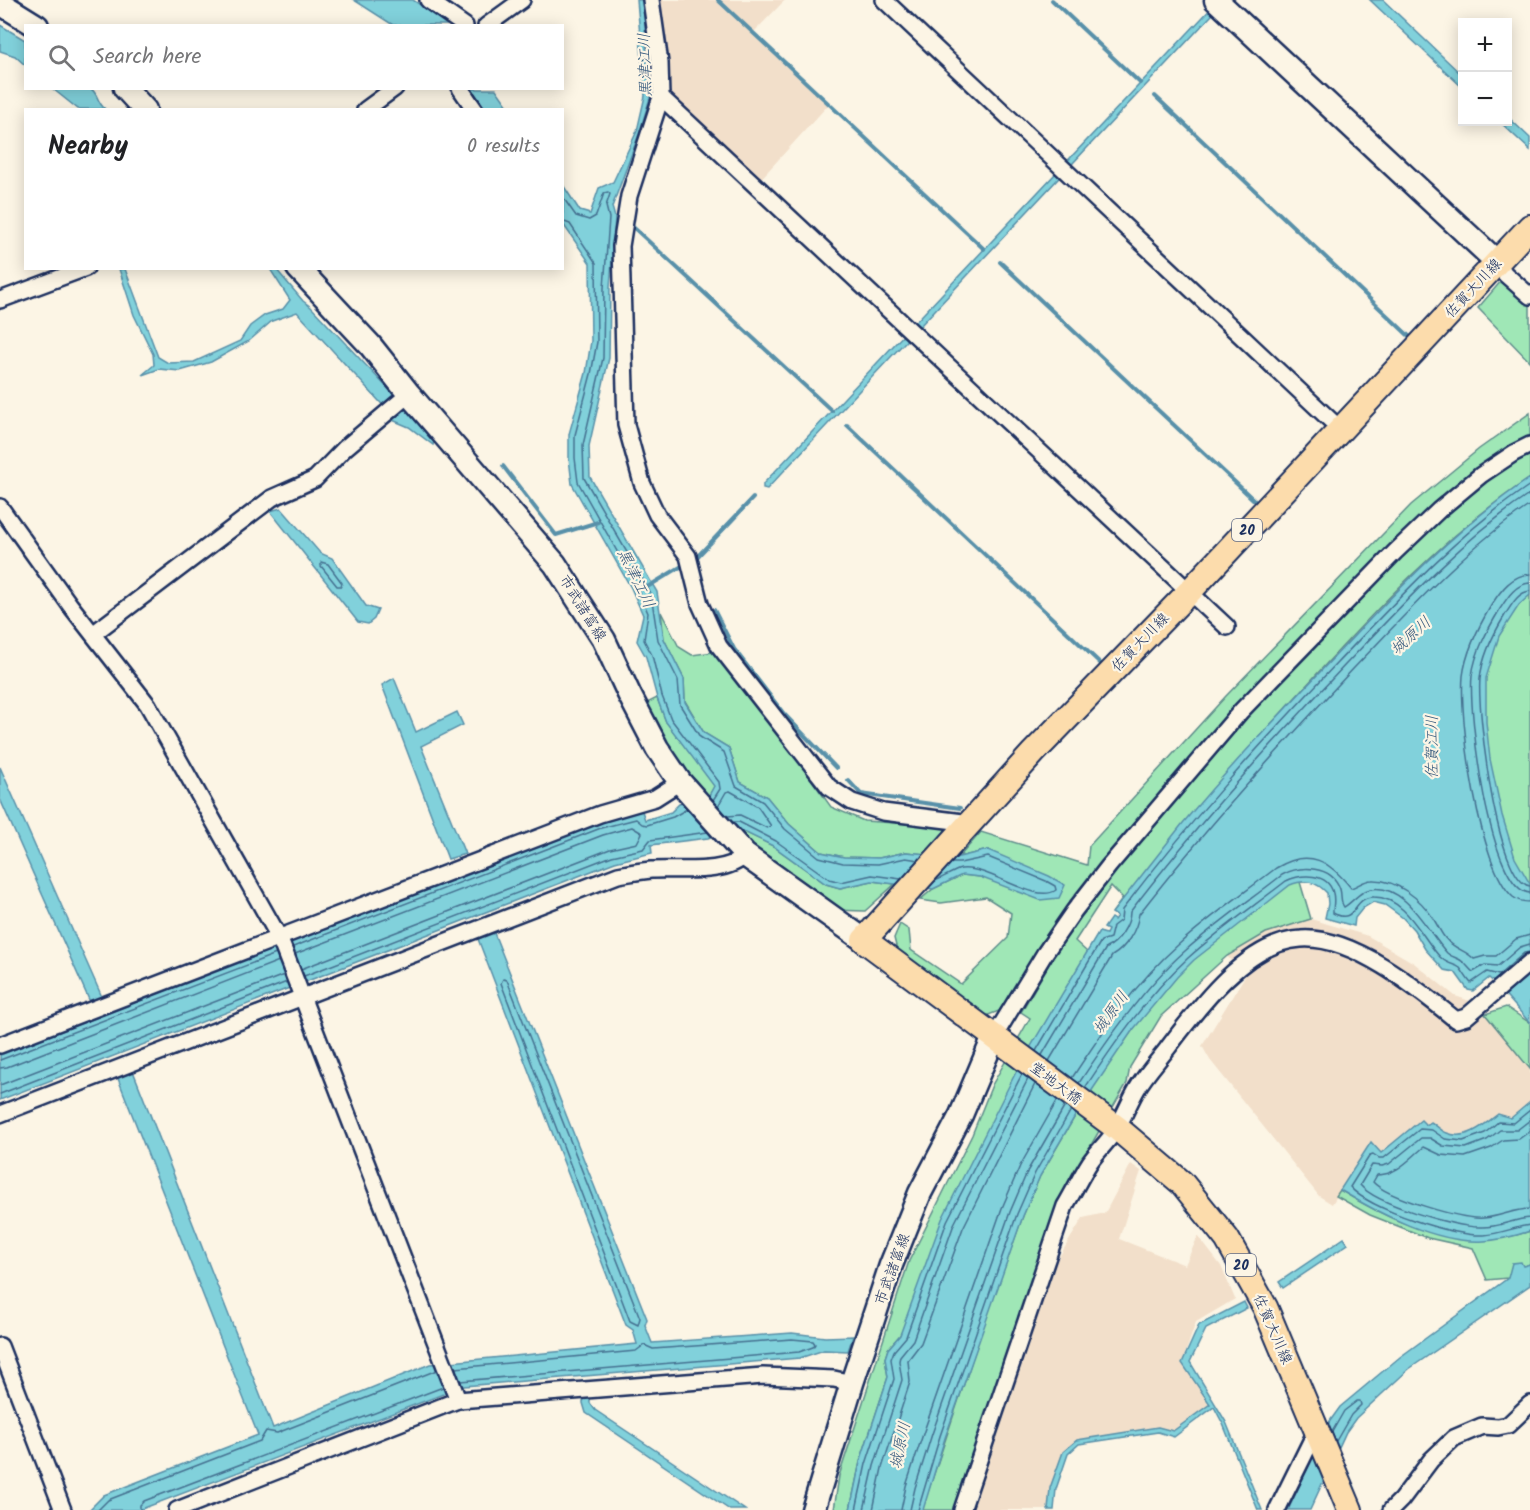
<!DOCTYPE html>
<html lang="en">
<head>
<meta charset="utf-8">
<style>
  :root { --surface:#fff; --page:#f2f2f2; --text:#202124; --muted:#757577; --line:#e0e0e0 }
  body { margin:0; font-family:Kalam,"Klee One",sans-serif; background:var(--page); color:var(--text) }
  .controls { position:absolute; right:18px; top:18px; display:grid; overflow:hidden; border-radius:0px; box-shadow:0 3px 15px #0003 }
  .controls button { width:54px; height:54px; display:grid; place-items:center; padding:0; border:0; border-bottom:2px solid var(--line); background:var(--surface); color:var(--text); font:30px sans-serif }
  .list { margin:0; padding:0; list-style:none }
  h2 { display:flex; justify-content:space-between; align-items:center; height:78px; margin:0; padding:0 24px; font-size:26px }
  h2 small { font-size:20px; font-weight:400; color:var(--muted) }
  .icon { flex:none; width:33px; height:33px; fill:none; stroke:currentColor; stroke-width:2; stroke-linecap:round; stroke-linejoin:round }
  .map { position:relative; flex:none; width:1530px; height:1510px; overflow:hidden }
  .search { position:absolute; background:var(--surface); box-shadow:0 3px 15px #0003; left:24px; top:24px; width:540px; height:66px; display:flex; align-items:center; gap:15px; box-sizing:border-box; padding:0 21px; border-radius:0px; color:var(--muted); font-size:22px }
  .panel { position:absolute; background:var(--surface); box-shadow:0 3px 15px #0003; left:24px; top:108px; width:540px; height:162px; border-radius:0px }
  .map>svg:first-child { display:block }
  .built { fill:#f2dfca }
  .green { fill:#9fe7b6; stroke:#5d8b8a; stroke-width:1.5 }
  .water { fill:#81d1db; stroke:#5890a9; stroke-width:1.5 }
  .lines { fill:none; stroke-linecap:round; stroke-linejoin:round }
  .shore { stroke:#447090; stroke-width:1.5 }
  .stream { stroke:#5890a9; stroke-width:4 }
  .street-casing { stroke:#1b2f5e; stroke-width:20 }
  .secondary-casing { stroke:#1b2f5e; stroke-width:27 }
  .primary-casing { stroke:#1b2f5e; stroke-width:28 }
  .street { stroke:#fcf5e5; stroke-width:15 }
  .secondary { stroke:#fcf5e5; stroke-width:22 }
  .primary { stroke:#fcdcac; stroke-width:24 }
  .labels { text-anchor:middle; stroke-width:4.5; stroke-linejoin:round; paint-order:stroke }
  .shield { fill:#fcf5e5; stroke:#5e6a86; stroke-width:1.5 }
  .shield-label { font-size:14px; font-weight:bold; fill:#1b2f5e }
  .street-label { font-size:15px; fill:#1b2f5e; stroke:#fcf5e5 }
  .water-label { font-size:16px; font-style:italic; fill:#34587d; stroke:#fcf5e5 }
</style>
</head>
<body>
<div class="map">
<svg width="1530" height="1510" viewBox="0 0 1530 1510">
  <rect width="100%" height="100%" fill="#fcf5e5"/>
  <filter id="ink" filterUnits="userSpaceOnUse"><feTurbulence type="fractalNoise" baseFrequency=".0167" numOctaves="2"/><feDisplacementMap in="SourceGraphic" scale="12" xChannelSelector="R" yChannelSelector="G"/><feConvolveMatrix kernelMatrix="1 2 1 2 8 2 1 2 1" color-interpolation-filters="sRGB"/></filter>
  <g filter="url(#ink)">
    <!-- built -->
    <g class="built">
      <path d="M654,0H785L754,32L829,104L758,182L665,96Z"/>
      <path d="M1311,919L1368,936L1414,963L1455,996L1476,1003L1530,1069V1102L1511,1118L1498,1114L1482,1127L1463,1135L1446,1133L1431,1122L1381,1153L1371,1142L1332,1204L1319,1196L1210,1060L1202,1046L1245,976L1227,956L1266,933Z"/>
      <path d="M1131,1164L1141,1171L1119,1239L1185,1265L1198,1236L1221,1266L1235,1299L1196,1322L1182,1363L1211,1404L1173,1431L1158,1427L1077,1440L1063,1452L1050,1488L1048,1510H969L1044,1281L1083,1218L1105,1213Z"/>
    </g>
    <!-- green -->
    <g class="green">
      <path d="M1502,280L1530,305V362L1478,308Z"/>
      <path d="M1530,413V478C1426,547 1343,647 1258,738L1255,753L1112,913L1123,898L1111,886L1075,941L1087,952L1097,950L900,1335L888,1349L885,1358L888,1377L860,1462L850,1510H834L839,1476L909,1261L972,1135L992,1085L1030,1018L1021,1012L1079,913L1070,907L999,1011L986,1016L897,950L894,938L900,924L909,930L911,950L961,984L1008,938L1011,913L986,897L941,903L920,900L933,889L962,875L980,877L988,850L959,857L981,832L1087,865L1089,846L1226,696L1411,505L1479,449Z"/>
      <path d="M1530,585V912L1499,865L1476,668Z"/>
      <path d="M661,612L679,647L692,655L713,652L789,748L831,807L864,821L944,826L945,831L925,854L906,852L879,858L844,857L821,852L789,824L767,797L740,782L729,748L704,733L685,701L684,679L664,639Z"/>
      <path d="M657,698L666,722L715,786L708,797L671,751L645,704Z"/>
      <path d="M736,828L773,846L826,884L840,888L872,881L895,884L865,911L832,910L758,854Z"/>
      <path d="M1256,841L1322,887L1312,882H1300L1311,919L1266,933L1227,956L1161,1016L1130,1067L1127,1083L1059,1200L955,1510H917L928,1492L983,1327L1023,1216L1040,1176L1078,1111L1106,1067L1132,1031Z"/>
      <path d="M1506,1007L1530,1023V1069L1485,1014Z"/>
      <path d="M1340,1190C1397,1225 1463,1254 1530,1231V1264L1523,1267L1508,1278L1487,1280L1473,1248L1428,1238L1370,1215L1336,1196Z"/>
    </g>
    <!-- water -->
    <g class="water">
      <path d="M354,0H413L451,25H393Z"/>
      <path d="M637,0H643L650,98L639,134L612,207L615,217L610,288L609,358L589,446L590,477L657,592L664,639L684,679L685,702L704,733L729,748L740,782L767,797L789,824L821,852L844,857L879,858L906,852L959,857L988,850L1049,876L1065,885L1059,898L1040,900L980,877L962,875L933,889L872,881L840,888L826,884L773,846L736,828L708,838L651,845L652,853L615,862L0,1100V1055L599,822L642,811L645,820L671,812L679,804L708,797L714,786L666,722L657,698L646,657L637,641L643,615L631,588L572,484L569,458V434L586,373L591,341L590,263L563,224V185L580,211L590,214L599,188L613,182L637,131L645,96Z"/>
      <path d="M1219,0H1226L767,489L763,488V484Z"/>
      <path d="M1370,0H1383L1462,75V87Z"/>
      <path d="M0,25L25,40V65L15,56L0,51Z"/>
      <path d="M53,89H91C98,93 96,101 105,109H78Z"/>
      <path d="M469,89H496L510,109H483Z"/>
      <path d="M1508,117L1530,138V150L1500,122H1508Z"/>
      <path d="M119,269H125L158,357L168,363L194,362L240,341L250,326L265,315L283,309L290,300L270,269H276L303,301L311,307L394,395V400L399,407L405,408L435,438L433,445L409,427L390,419L391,414L297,312L272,321L249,341L211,362L180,371L159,369L142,375L154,365L153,354L134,315Z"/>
      <path d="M1530,478V595L1519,605L1499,636L1486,678V722L1490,759L1502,815L1515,858L1530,884V956L1497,985L1489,978L1473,991L1468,990L1455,972L1444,970L1425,949L1414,930L1403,918L1385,905L1373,902L1363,908L1355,918L1354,926L1325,918L1328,904L1327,893C1316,881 1305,879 1290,885L1194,960L1177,977L1132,1031L1078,1111L1040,1176L1023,1216L945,1438L923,1510H850L860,1462L888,1377L885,1358L888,1349L900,1335L942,1219L1018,1068L1099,932L1106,934L1108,930L1104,928L1111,918L1114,920L1117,916L1112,913C1136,883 1159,853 1183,823C1231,765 1284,710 1336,655C1396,591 1457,527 1530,478Z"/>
      <path d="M281,508L320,553L332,558L366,606L378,610L374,619L368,624L358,622L270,511Z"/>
      <path d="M394,678L416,732L457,712L463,725L421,746L465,854L448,859L382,685Z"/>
      <path d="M0,767L102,997L90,1002L0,799Z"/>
      <path d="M494,933L647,1319L645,1325L652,1343L792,1333L825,1337L853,1336L848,1351L824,1350L800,1358L464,1386L139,1510H89L104,1495L258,1435L117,1076L133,1071L273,1428L430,1364L637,1344L633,1330L626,1325L478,939Z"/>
      <path d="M1530,968V1023L1502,991Z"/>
      <path d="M1530,1102V1231C1515,1236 1500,1240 1484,1241C1438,1244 1379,1214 1340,1190L1371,1142L1381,1153L1421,1120L1426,1125L1431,1122C1436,1125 1441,1131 1447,1133C1466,1141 1484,1125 1498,1114L1511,1118Z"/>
      <path d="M1344,1238L1348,1244L1283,1288L1279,1282Z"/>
      <path d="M1521,1262L1523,1266L1530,1264V1285L1409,1369L1356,1418L1346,1432L1310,1510H1288L1330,1421L1340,1407L1400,1357L1508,1278L1512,1263Z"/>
      <path d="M1244,1302L1247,1308L1206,1329L1190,1362L1226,1422L1262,1510H1258L1223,1424L1214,1407L1174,1437L1158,1432L1079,1444L1068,1454L1056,1489L1054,1510H1048L1050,1488L1063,1452L1077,1440L1158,1427L1173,1431L1210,1404L1182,1363L1199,1325Z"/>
      <path d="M590,1395V1403L595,1410L745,1510H730L586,1413L583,1403L584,1396Z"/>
    </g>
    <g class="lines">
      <!-- shore -->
      <g class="shore">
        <path d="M562,196L576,216L589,220L596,216L604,193L608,192L610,194L606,206L609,218L604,288L603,358L583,445L584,478L651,594L658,640L678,680L680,705L700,737L724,752L736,786L763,802L785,829L819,857L843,863L878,864L906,858L919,860"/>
        <path d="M562,221L570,224L596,263L597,342L591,374L575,435V458L578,482L636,585L648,613L644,640L652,655L662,696L671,719L719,782L720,789L713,800"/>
        <path d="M321,562L328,564L342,583L341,586H337L321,566Z"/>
        <path d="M1530,574C1512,575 1501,590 1492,604C1480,624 1466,652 1463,676C1459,721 1479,868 1513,897C1518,901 1524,902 1530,902"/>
        <path d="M1530,583C1515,584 1507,598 1500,609C1488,629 1475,652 1472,676C1468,711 1489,891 1530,893"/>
        <path d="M1530,591C1518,592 1511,606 1505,615C1494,633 1482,658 1480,679C1477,709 1496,882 1530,886"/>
        <path d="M718,806L726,792L730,791L758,807L771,826L767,828L740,815L728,816"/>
        <path d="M733,822H739L776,841L829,879L841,882L872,875L901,879"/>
        <path d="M935,881C943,878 953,871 961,869C988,865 1036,905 1056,890L1055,886L1046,881L988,857L960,863H952"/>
        <path d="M293,947L601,828L636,819L642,824L647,825L673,817L687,809"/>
        <path d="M295,954L603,835L632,827L642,833L637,843L610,849L301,969"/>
        <path d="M304,976L612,856L643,849L650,840L708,832"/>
        <path d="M503,979L507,980L640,1318L638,1325L630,1321L501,983Z"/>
        <path d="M1036,1051L1101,941L1110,938L1113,926L1121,920L1122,910C1188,823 1261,743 1337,663C1397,600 1457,534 1530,485"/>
        <path d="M1042,1055L1106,948C1118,943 1130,925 1130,912C1197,824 1271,744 1346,664C1403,604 1461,540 1530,494"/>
        <path d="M0,1060L276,954"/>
        <path d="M1049,1061L1112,956C1126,948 1137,930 1139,914C1206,828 1279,748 1354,668C1409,611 1464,549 1530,505"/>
        <path d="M0,1068L7,1067L279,961"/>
        <path d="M1072,1078C1102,1032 1137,981 1178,945C1209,917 1244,893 1276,868C1310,847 1330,862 1351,888C1358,886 1364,880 1372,880C1396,879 1421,899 1433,918C1437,924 1440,932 1445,938C1455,950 1464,949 1474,959L1485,956H1496L1516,939L1530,935"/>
        <path d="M1079,1083C1108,1039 1145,986 1185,951C1215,924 1250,900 1282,875C1300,865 1332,865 1340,889C1342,896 1340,902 1344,907C1353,902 1359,891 1371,889C1406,883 1428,933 1447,953C1452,958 1458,957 1463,962C1467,965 1469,969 1473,972L1485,965L1498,966L1520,947L1530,944"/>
        <path d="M0,1085L284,975"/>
        <path d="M1085,1088C1115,1042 1148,995 1188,958C1219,930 1254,906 1286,881C1301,874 1328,872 1333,893C1335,900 1333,906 1333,913C1357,926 1352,896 1374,897C1406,897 1422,938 1440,957C1449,966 1454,963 1460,968C1464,973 1467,979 1471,983L1487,972L1499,975L1524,953L1530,952"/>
        <path d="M0,1094L287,982"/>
        <path d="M1530,1110L1514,1123L1498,1122L1485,1133L1463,1141L1445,1139L1432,1130L1420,1129L1384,1158H1379L1373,1154L1370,1155L1350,1187C1369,1209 1455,1237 1484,1235C1500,1234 1515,1227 1530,1225"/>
        <path d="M1530,1120L1517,1130H1500L1487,1140L1466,1148L1443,1146L1430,1138H1421L1389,1164L1382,1166L1372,1165L1360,1185C1376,1204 1454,1227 1480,1227C1498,1228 1513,1219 1530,1218"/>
        <path d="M1530,1131L1519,1139L1503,1140L1491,1148L1465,1157L1441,1155L1424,1147C1409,1159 1397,1175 1377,1175L1373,1182C1386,1197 1462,1220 1484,1218C1500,1217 1514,1209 1530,1209"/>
        <path d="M455,1368L636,1351L644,1345L653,1349L792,1339L813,1341L815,1344L813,1347L799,1352L460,1381"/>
        <path d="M1332,1432L1344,1411L1357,1401H1360L1361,1405L1351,1415L1336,1441"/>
        <path d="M98,1510L108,1500L260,1441L266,1431L277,1433L437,1370"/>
        <path d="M140,1510V1505L144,1501L443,1387"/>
        <path d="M856,1510L866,1464L894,1379L891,1359L894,1351L906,1337L947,1221L1022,1074"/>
        <path d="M864,1510L874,1466L902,1380L899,1361L900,1356L913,1340L954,1224L1028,1079"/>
        <path d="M873,1510L882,1468L910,1382L908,1360L921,1343L963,1228L1035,1084"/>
        <path d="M901,1510L906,1486L924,1431L1002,1208L1020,1166L1057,1101"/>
        <path d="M910,1510L915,1488L932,1434L1010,1212L1028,1170L1065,1106"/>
        <path d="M918,1510L940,1436L1017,1214L1035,1173L1071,1110"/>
      </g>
      <!-- stream -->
      <g class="stream">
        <path d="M718,0L984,249"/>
        <path d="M1052,0L1140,83"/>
        <path d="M1155,96L1410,337"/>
        <path d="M633,227L832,411"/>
        <path d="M1000,262L1254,500"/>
        <path d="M847,425L1100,663"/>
        <path d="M503,466L556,535L598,522"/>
        <path d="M699,571L697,557L753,498"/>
        <path d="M649,586L682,566"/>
        <path d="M714,610L734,649L784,714L836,768"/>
        <path d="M848,780L861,794L960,808"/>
      </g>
      <defs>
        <g id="street">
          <path d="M428,0L465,26"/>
          <path d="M651,0L660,63L661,97L629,196L621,246L626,425L642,483L657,515L688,556L700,604L719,646L829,787L852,802L883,812L971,823"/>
          <path d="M884,0L1341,430"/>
          <path d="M486,26L522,0"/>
          <path d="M460,88L475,110"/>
          <path d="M661,97L1227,627"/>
          <path d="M365,110L395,88"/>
          <path d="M1497,262L1505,274L1530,296"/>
          <path d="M0,300L86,268"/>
          <path d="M0,507L70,605L148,705L279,937L458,1400"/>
          <path d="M93,634L272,498L315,479L345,448L409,394"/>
          <path d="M994,1037L1045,953L1074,911L1109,866L1241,711L1395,552L1439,510L1481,475L1514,453L1530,445"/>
          <path d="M0,1045L600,814L655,798L680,782"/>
          <path d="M0,1114L618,875C629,873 640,871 651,870C677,868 726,876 745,855"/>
          <path d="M0,1346L63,1510"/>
          <path d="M177,1510L458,1400L763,1376L834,1379L852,1383"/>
          <path d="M962,1510L1065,1206C1074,1191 1081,1176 1090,1162C1099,1149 1111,1139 1118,1126C1125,1114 1130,1101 1137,1089C1145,1075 1157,1062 1167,1049C1197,1009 1246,942 1301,939C1352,935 1418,989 1456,1020L1466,1017L1530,962"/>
          <path d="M1277,1510L1317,1429"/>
          <path d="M1391,1510L1401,1500L1431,1460L1454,1438L1482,1426L1498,1427L1508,1425L1530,1404"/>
        </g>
        <g id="secondary">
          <path d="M1216,0L1497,262"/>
          <path d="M0,3L37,26"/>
          <path d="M125,88L145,110"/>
          <path d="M298,268L370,345L409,394L555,564L604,640L629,694L657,748L680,782L745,855L864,940"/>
          <path d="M813,1510L852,1383L891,1265L920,1193L961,1115L994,1037"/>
        </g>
        <path id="primary" d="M1350,1510L1265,1307L1227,1239L1182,1183L1117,1128L864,940L1033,753L1189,592L1530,227"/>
      </defs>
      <!-- street casing -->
      <use href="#street" class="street-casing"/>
      <!-- secondary casing -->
      <use href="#secondary" class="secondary-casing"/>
      <!-- primary casing -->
      <use href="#primary" class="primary-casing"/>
      <!-- street -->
      <use href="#street" class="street"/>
      <!-- secondary -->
      <use href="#secondary" class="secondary"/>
      <!-- primary -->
      <use href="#primary" class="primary"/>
    </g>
  </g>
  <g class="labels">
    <!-- shield labels -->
    <g class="shield">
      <rect x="1232" y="519" width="30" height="22" rx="4.5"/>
      <rect x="1226" y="1254" width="30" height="22" rx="4.5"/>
    </g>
    <g class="shield-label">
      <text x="1247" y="535">20</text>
      <text x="1241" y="1270">20</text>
    </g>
    <!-- street labels -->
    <g class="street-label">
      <text transform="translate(1473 288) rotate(-47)" y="5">佐賀大川線</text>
      <text transform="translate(583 608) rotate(58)" y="5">市武諸富線</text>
      <text transform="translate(1140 642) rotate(-46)" y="5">佐賀大川線</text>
      <text transform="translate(1056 1083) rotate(37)" y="5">堂地大橋</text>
      <text transform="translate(892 1269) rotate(-70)" y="5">市武諸富線</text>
      <text transform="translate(1273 1329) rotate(66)" y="5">佐賀大川線</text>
    </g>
    <!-- water labels -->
    <g class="water-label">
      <text transform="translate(644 65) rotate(-92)" y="6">黒津江川</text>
      <text transform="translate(637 578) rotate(64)" y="6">黒津江川</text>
      <text transform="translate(1410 635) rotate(-42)" y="6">城原川</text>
      <text transform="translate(1431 747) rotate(-90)" y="6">佐賀江川</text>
      <text transform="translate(1110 1012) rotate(-54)" y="6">城原川</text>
      <text transform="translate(899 1445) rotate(-78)" y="6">城原川</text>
    </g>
  </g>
</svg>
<div class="controls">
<button>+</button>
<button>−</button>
</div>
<div class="search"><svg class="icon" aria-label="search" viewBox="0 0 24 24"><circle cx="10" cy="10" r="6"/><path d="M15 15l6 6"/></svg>Search here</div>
<section class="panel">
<h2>Nearby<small>0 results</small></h2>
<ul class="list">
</ul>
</section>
</div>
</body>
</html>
